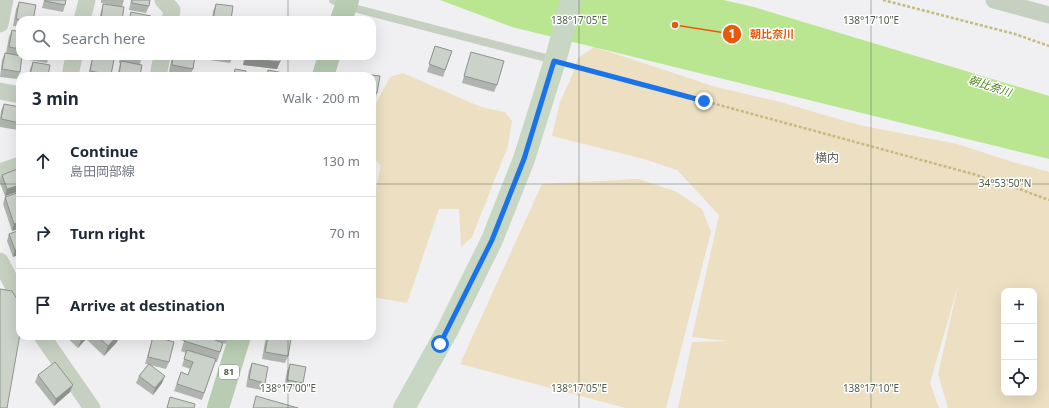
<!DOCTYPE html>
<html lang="en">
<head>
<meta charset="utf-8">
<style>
  :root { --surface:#fff; --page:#f6f6f7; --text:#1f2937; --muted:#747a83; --line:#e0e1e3 }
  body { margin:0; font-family:"Noto Sans","Noto Sans JP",sans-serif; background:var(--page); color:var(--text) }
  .controls { position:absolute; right:12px; bottom:12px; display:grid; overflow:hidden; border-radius:8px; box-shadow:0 4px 16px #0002 }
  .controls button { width:36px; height:36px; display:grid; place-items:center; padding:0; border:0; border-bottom:1px solid var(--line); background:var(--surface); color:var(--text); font:20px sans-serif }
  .stop { position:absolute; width:12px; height:12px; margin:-9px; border:3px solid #1a73e8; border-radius:50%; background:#fff }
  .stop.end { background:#1a73e8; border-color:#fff; box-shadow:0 1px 4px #0008 }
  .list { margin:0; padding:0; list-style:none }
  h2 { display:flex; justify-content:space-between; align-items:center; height:52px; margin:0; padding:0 16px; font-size:17px }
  h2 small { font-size:13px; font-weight:400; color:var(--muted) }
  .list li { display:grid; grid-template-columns:26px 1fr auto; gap:12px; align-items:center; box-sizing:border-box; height:72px; padding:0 16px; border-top:1px solid var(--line) }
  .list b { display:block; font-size:15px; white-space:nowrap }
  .list p { margin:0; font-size:13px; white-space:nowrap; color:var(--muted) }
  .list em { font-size:13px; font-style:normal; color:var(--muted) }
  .icon { flex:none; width:22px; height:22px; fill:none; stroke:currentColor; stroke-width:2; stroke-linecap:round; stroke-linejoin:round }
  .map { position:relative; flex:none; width:1049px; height:408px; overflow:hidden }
  .search { position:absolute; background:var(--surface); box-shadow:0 4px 16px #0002; left:16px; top:16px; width:360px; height:44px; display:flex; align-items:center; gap:10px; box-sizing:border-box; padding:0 14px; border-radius:12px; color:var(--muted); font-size:15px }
  .panel { position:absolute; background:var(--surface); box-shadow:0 4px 16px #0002; left:16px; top:72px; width:360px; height:268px; border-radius:12px }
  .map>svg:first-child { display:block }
  .green { fill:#ecdfc2; fill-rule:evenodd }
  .water { fill:#bae692 }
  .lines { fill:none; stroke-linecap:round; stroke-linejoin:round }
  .path { stroke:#c8ba7c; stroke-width:2.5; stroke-dasharray:3 2; stroke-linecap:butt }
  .service { stroke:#c5d0c1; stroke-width:8 }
  .minor { stroke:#c5d0c1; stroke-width:17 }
  .secondary { stroke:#c7d7c4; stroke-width:22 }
  .primary { stroke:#b7ccb2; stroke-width:22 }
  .wall { fill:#afb5ae }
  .shaded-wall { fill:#8e938d }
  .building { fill:#cbd2ca; stroke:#8e938d }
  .route { stroke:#1a73e8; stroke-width:5 }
  .ticks { fill:none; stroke:#4d5c49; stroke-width:1; stroke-opacity:0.45 }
  .labels { text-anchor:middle; stroke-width:3; stroke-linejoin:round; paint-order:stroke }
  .shield { fill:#fff; stroke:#828d80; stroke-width:1 }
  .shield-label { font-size:9px; font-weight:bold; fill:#4d5c49 }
  .water-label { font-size:11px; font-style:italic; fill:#4b8416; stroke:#fff }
  .quarter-label { font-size:12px; fill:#5e645d; stroke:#fff }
  .ticks-label { font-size:10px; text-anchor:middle; fill:#4d5c49; stroke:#fff; stroke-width:3; stroke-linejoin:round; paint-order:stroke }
  .leader { fill:none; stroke:#e8590c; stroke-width:1.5 }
  .callout-dot { fill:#e8590c; stroke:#fff; stroke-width:1.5 }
  .mark-label { font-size:12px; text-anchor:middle; font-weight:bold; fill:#fff }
  .callout-label { font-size:11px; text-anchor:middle; font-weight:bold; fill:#e8590c; stroke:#fff; stroke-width:3; stroke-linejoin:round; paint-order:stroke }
</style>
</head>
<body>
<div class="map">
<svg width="1049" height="408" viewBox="0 0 1049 408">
  <rect width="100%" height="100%" fill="#f0f0f2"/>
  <!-- green -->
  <g class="green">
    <path d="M594,47L674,73L712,86L780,102L859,125L957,144L1013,162L1049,172V408H948L938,374L959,282L930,383L939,408H678L692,342L728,341L692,337L719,215L677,170L644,159L552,136L560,102L571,78L578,58ZM1004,291H1034V393H1004Z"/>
    <path d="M403,73L481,107L505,112L512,121L508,146L472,237L461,247L459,209H439L407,303L372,297V206L381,166L372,156V111L390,77Z"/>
    <path d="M639,179L677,192L702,209L711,232L666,408H626L460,364L542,184Z"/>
  </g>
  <!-- water -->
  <path class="water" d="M440,0H723L754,7L1049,96V159L512,27Z"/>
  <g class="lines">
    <!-- path -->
    <g class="path">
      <path d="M883,0L1015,34L1049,46"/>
      <path d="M572,65L973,174L1019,189L1049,200"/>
    </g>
    <!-- service -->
    <path class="service" d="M333,0L346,6L554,60"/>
    <!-- minor -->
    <g class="minor">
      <path d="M163,0L172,10L170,20"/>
      <path d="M994,0L1049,15"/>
      <path d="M82,20L87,0"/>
      <path d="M0,24L5,0"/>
      <path d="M70,76L74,56"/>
      <path d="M158,76L162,56"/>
      <path d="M0,91L20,95"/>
      <path d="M0,172L20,165"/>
      <path d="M0,261L20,299"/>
      <path d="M42,336L92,408"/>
    </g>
    <!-- secondary -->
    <path class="secondary" d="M404,408L447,331L492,240L524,159L558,51L571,0"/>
    <!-- primary -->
    <g class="primary">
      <path d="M341,20L348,0"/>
      <path d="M323,76L329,56"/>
      <path d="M218,408L240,336"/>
    </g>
  </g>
  <!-- wall -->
  <g class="wall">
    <path d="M44,0H66L65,5L63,12L42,8Z"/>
    <path d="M101,0H124L122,7L101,3Z"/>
    <path d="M131,0H150L149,6L146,13L129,10Z"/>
    <path d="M19,2L33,20H20V27L13,26L16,9Z"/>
    <path d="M103,4L122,20H99L101,11Z"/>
    <path d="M216,4L231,20H212L213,11Z"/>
    <path d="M12,30L20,32V56H24V57H22L20,72L17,79L0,77L2,60L5,53H6L9,37Z"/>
    <path d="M435,46L452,51L443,77L427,72Z"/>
    <path d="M471,52L497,85L494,92L462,83Z"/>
    <path d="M30,56H49L47,63L29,60Z"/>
    <path d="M93,56L114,59L111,76H88L91,62Z"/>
    <path d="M103,56H114L113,58Z"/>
    <path d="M120,56H142L140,64V76H117L119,68L120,63H119Z"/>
    <path d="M172,56H195L193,69L190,76L169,72Z"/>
    <path d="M210,56H233L230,63L209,60Z"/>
    <path d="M244,56H280L277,69L243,65Z"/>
    <path d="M33,62L48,76H29L30,69Z"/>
    <path d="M355,73L380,76L377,93L375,100H372V76H354Z"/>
    <path d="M4,104L20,107V124L18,130L0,127V119L1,111Z"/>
    <path d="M20,168V191L5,196L0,183V180L2,175Z"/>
    <path d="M5,197L20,228L12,231L3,204Z"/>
    <path d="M20,230V254L13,257L7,241L9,234Z"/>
    <path d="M65,336H119L117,342L104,356L86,339L78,348Z"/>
    <path d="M153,336L169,362L166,369L150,365L162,383L153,395L136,383L139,376L148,364H145Z"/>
    <path d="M171,336H229L226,344L223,343L217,362H215L202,400L174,391L181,372L188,375L190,369L182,366L186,353L181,351L184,341L170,337Z"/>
    <path d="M267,336L288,356L285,363L262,359L265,342Z"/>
    <path d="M252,363L265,383L262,390L246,387L249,370Z"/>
    <path d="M290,364L303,383L300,390L284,387L287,371Z"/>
    <path d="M38,375L70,392L54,406L35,382Z"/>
  </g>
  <!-- shaded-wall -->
  <g class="shaded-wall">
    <path d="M246,58L280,62L277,69L243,65Z"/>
    <path d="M20,185V191L5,196L7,189Z"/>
    <path d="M20,222V228L12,231L14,224Z"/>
    <path d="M20,248V254L13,257L15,250Z"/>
    <path d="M83,336H87L86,339L78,348L82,337Z"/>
    <path d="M117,336H119L117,342L104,356L108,346Z"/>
    <path d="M165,376L162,383L153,395L155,388Z"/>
    <path d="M73,385L70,392L54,406L56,399Z"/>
  </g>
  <!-- building -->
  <g class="building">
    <path d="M45,0H66L65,5L45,1Z"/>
    <path d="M132,0H150L149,6L132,3Z"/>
    <path d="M19,2L36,5L33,20H23L16,19Z"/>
    <path d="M103,4L124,7L122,20H101Z"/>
    <path d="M216,4L233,6L231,20H213Z"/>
    <path d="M131,12L151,16L150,20H129Z"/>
    <path d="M12,30L20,32V49L9,47Z"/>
    <path d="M435,46L452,51L445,70L429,64Z"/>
    <path d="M471,52L504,61L497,85L464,76Z"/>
    <path d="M5,53L22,56L20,72L2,69Z"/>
    <path d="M93,56H97L114,59L111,75L90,71Z"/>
    <path d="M124,56H142V59Z"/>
    <path d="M173,56H195L193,69L172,65Z"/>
    <path d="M246,56H280V62L246,58Z"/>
    <path d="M121,61L142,65L140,76H119Z"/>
    <path d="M33,62L50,65L48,76H30Z"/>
    <path d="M235,69L246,71L245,76H234Z"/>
    <path d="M268,70L283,73V76H267Z"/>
    <path d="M355,73L380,76L377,93L372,92V76H355Z"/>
    <path d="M4,104L20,107V123L1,119Z"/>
    <path d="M20,168V185L7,189L2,175Z"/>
    <path d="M20,192V222L14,224L5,197Z"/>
    <path d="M20,230V248L15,250L9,234Z"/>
    <path d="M0,289L12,291L20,304V334L7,408H0Z"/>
    <path d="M97,336H117L108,346Z"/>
    <path d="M153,336L174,342L169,362L148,357Z"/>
    <path d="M186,336H211L210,338L223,343L220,352L184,341Z"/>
    <path d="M268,336H271L291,339L288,356L265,352Z"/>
    <path d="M187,350L216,359L204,393L177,384L181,372L188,375L193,362L184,359Z"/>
    <path d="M55,362L73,385L56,399L38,375Z"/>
    <path d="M252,363L268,367L265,383L249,379Z"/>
    <path d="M149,364L165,376L155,388L139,376Z"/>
    <path d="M290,364L306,367L303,383L287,380Z"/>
    <path d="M256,396L298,408H253Z"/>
    <path d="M170,397L195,404L194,408H167Z"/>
  </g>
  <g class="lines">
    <!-- route -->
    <path class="route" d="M440,344L492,240L524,159L554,61L704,101"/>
  </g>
  <!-- ticks -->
  <path class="ticks" d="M288,0V20M579,0V408M871,0V408M288,56V76M0,184H20M372,184H1049M288,336V408"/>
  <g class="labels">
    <!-- shield labels -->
    <rect class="shield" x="219" y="365" width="20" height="14" rx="3"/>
    <g class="shield-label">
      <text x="229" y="375">81</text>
    </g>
    <!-- water labels -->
    <g class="water-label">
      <text transform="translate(990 86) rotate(18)" y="4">朝比奈川</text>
    </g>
    <!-- quarter labels -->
    <g class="quarter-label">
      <text x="827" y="162">横内</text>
    </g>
  </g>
  <g class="ticks-label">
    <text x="579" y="24">138°17'05"E</text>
    <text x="871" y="24">138°17'10"E</text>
    <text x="1005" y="187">34°53'50"N</text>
    <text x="288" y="392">138°17'00"E</text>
    <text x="579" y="392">138°17'05"E</text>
    <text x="871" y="392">138°17'10"E</text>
  </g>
  <!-- callouts -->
  <path class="leader" d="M675 25L732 34"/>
  <g class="callout-dot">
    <circle cx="675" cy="25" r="4"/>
    <circle cx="732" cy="34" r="10"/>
  </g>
  <g class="mark-label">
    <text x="732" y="38">1</text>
  </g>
  <g class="callout-label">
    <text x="772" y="38">朝比奈川</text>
  </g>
</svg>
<div class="controls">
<button>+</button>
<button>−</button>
<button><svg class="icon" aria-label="locate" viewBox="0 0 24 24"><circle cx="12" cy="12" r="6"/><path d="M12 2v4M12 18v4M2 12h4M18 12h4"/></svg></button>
</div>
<div class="stop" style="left:440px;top:344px"></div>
<div class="stop end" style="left:704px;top:101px"></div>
<div class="search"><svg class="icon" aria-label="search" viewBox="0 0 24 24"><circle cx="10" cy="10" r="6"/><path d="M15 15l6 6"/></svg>Search here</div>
<section class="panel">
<h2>3 min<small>Walk · 200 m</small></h2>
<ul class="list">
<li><svg class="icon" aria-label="ahead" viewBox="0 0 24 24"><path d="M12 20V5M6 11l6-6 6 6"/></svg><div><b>Continue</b><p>島田岡部線</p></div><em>130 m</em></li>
<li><svg class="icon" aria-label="right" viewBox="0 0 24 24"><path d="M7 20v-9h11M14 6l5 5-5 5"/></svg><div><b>Turn right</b></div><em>70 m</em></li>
<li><svg class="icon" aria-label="arrive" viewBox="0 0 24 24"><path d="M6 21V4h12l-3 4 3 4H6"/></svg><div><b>Arrive at destination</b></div></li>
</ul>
</section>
</div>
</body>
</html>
